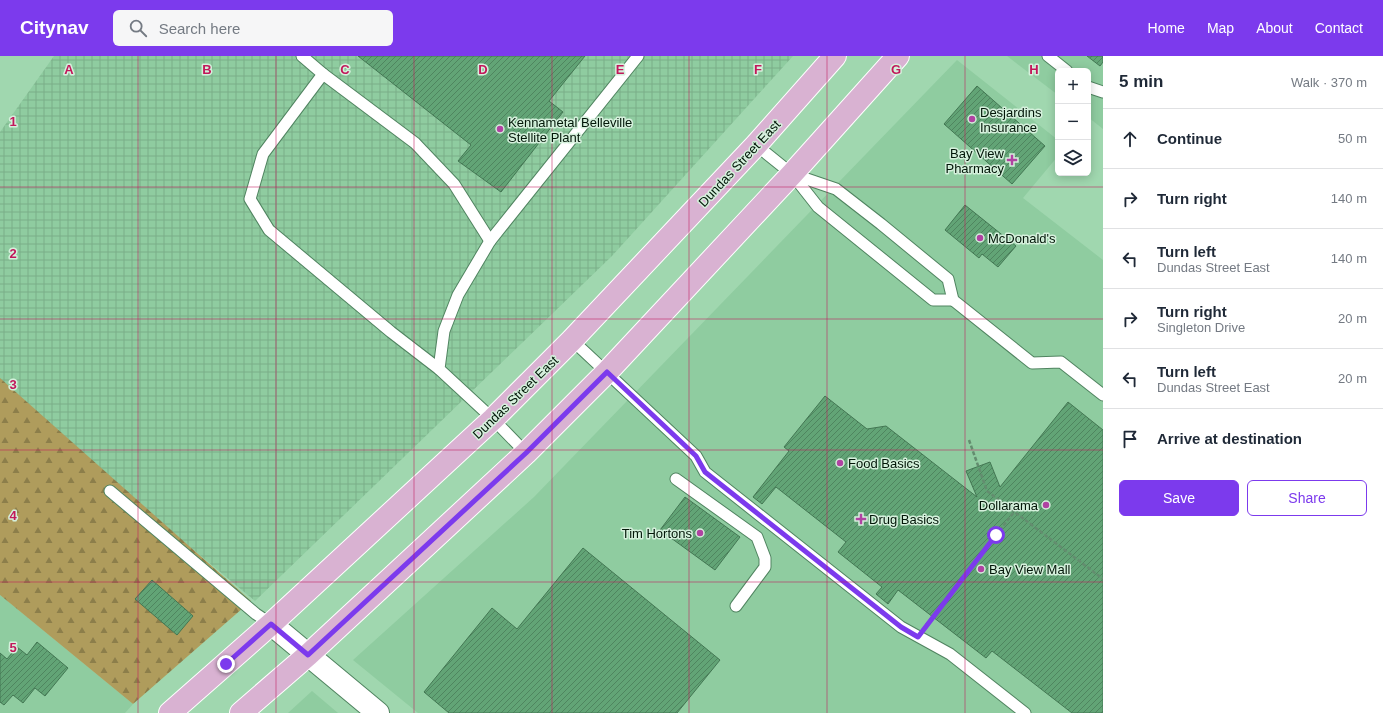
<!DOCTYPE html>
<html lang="en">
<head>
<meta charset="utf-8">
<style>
  :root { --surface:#fff; --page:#f6f6f7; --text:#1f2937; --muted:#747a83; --line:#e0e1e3; --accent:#7c3aed }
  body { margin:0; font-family:Arial,sans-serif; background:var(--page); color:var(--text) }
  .controls { position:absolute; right:12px; top:12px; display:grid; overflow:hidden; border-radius:6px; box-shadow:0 2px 10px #0003 }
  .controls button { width:36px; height:36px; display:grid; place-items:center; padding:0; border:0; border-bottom:1px solid var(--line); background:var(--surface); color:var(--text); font:20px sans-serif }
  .stop { position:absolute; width:12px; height:12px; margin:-9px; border:3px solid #7c3aed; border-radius:50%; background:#fff }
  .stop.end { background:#7c3aed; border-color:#fff; box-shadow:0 1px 4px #0008 }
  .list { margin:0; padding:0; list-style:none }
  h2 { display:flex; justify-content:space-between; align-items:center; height:52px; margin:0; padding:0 16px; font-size:17px }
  h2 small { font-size:13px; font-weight:400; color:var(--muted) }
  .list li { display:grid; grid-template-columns:26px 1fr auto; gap:12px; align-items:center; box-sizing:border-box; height:60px; padding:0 16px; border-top:1px solid var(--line) }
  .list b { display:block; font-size:15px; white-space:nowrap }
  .list p { margin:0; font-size:13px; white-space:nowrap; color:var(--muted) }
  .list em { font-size:13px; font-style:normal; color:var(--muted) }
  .actions { display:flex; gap:8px; padding:12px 16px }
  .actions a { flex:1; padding:9px 0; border:1px solid var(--accent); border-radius:6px; text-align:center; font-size:14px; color:var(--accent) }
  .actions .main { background:var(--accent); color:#fff }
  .icon { flex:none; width:22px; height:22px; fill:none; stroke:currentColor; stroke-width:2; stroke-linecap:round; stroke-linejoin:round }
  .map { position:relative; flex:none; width:1103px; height:657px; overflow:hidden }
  header { display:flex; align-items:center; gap:24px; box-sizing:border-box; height:56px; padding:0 20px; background:var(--accent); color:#fff }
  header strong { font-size:19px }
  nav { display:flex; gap:22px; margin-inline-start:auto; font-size:14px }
  .search { width:280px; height:36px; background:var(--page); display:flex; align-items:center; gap:10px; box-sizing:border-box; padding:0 14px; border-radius:6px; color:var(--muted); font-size:15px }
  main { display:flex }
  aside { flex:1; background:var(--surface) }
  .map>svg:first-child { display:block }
  .built { fill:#8fcca0 }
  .industrial { fill:url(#industrial-grid) }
  .forest { fill:url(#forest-firs) }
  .building { fill:url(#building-hatch); stroke:#437753 }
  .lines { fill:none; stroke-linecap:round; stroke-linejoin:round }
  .lane-casing { stroke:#508460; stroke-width:13 }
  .street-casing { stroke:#508460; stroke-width:24 }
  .primary-casing { stroke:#fff; stroke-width:24 }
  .path { stroke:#638d6f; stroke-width:2.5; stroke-dasharray:4 2; stroke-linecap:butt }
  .lane { stroke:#fff; stroke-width:11 }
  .street { stroke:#fff; stroke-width:22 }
  .primary { stroke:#d9b2d2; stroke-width:22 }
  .route { stroke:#7c3aed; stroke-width:5 }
  .grid { fill:none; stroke:#c2185b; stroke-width:1; stroke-opacity:0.55 }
  .poi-dot { fill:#b043a2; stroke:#d5f0dc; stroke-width:1.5 }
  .labels { text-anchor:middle; stroke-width:3; stroke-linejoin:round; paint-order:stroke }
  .poi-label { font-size:13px; fill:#021608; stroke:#d5f0dc; text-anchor:start }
  .street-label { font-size:13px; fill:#021608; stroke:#d5f0dc }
  .grid-label { font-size:13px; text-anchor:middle; font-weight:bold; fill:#c2185b; stroke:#d5f0dc; stroke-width:3; stroke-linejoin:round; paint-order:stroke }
</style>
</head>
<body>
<header>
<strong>Citynav</strong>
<div class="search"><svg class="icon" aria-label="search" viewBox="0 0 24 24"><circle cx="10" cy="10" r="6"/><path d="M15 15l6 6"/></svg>Search here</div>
<nav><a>Home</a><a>Map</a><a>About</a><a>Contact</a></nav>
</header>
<main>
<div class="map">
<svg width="1103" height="657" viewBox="0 0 1103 657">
  <defs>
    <pattern id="industrial-grid" width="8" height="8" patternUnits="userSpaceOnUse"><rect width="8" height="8" fill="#8fcca0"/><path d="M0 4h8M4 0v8" fill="none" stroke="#7aae88"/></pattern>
    <pattern id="forest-firs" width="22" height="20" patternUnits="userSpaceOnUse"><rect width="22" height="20" fill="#af9c5c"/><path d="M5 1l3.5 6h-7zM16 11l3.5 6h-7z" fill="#8c7e4a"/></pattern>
    <pattern id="building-hatch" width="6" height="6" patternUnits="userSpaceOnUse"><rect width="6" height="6" fill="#62a476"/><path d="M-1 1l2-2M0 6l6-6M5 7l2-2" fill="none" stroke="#4f855f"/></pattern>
  </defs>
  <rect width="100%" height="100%" fill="#a0d7af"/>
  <!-- built -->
  <g class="built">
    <path d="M1007,0H1103V73L1088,61V15H1058V39Z"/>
    <path d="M957,4L1058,84V100L1023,142L1103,204V657H418L353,604L534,441Z"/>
    <path d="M0,539L133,648L125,657H0Z"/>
    <path d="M312,635L338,657H288Z"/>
  </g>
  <!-- industrial -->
  <path class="industrial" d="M54,0H793L612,200L255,545L0,333V76Z"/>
  <!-- forest -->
  <path class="forest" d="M0,322L251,545L133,648L0,539Z"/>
  <!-- building -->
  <g class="building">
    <path d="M358,0H585L549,45L563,56L501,136L458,105L471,89Z"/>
    <path d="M1087,0H1103V6L1100,10Z"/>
    <path d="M977,30L1045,90L1012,128L944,68Z"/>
    <path d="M965,149L1016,190L998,211L982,198L979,202L945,174Z"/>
    <path d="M825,340L867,373L886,370L977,441L966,415L990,406L1000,431L1068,346L1103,374V657H1072L992,595L986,602L898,534L888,548L876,538L882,531L838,496L846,486L776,431L762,448L753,441L789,395L784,391Z"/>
    <path d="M685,441L740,481L715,514L660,474Z"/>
    <path d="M583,492L720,604L677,657H449L424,636L492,552L517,573Z"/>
    <path d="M152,524L193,560L177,579L135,543Z"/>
    <path d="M37,586L68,612L45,640L35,632L23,647L13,639L4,649L0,646V597L7,603L17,591L27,599Z"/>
  </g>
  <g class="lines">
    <defs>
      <g id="lane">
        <path d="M302,0L323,18L415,87L454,128L490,185"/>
        <path d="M1048,0L1067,15"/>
        <path d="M323,18L263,98L250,143L269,174L391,276L439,313"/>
        <path d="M1088,31L1103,36"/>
        <path d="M756,89L792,118L818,151L933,244H953"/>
        <path d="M792,118L836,133L881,168L948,223L953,244L1032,307L1061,306L1103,339"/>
        <path d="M572,284L696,400L705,416L901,571L950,598L1025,657"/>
        <path d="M526,397L493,363L439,313L444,275L458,239L490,185L638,0"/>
        <path d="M676,423L757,481L765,502V511L736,550"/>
        <path d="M110,435L256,558L271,568"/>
      </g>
      <path id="street" d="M271,568L378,657"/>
      <g id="primary">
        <path d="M170,657L271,568L493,363L572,284L756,89L835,0"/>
        <path d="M241,657L308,599L526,397L607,316L792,118L898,0"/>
      </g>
    </defs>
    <!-- lane casing -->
    <use href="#lane" class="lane-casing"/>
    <!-- street casing -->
    <use href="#street" class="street-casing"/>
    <!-- primary casing -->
    <use href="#primary" class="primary-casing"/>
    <!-- path -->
    <g class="path">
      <path d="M969,384L987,435L1103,523"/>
      <path d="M926,569L1014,456"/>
    </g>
    <!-- lane -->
    <use href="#lane" class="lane"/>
    <!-- street -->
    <use href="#street" class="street"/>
    <!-- primary -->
    <use href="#primary" class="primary"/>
  </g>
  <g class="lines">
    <!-- route -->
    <path class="route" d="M226,608L271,568L308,599L526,397L607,316L696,400L705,416L901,571L918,581L996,479"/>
  </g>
  <!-- grid -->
  <path class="grid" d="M138,0V657M276,0V657M414,0V657M552,0V657M689,0V657M827,0V657M965,0V657M0,131H1103M0,263H1103M0,394H1103M0,526H1103"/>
  <!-- markers -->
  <g class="poi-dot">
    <circle cx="972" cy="63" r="4"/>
    <circle cx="500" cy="73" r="4"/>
    <path d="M1010 98h4v4h4v4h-4v4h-4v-4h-4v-4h4z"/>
    <circle cx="980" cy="182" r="4"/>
    <circle cx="840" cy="407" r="4"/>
    <circle cx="1046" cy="449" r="4"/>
    <path d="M859 457h4v4h4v4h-4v4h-4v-4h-4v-4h4z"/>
    <circle cx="700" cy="477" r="4"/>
    <circle cx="981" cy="513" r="4"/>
  </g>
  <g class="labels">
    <!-- poi labels -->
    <g class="poi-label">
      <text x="980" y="61">Desjardins<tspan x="980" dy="15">Insurance</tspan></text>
      <text x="508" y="71">Kennametal Belleville<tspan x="508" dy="15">Stellite Plant</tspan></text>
      <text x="1004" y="102" text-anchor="end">Bay View<tspan x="1004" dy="15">Pharmacy</tspan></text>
      <text x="988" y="187">McDonald's</text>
      <text x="848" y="412">Food Basics</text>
      <text x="1038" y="454" text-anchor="end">Dollarama</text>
      <text x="869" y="468">Drug Basics</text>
      <text x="692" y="482" text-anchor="end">Tim Hortons</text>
      <text x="989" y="518">Bay View Mall</text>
    </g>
    <!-- street labels -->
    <g class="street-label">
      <text transform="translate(739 107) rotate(-47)" y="5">Dundas Street East</text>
      <text transform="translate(515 341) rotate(-44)" y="5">Dundas Street East</text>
    </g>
  </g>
  <g class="grid-label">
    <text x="69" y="18">A</text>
    <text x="207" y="18">B</text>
    <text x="345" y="18">C</text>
    <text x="483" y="18">D</text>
    <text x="620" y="18">E</text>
    <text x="758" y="18">F</text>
    <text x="896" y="18">G</text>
    <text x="1034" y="18">H</text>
    <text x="13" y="70">1</text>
    <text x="13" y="202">2</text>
    <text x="13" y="333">3</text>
    <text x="13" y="464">4</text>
    <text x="13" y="596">5</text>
  </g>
</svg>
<div class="controls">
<button>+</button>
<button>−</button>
<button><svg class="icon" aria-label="layers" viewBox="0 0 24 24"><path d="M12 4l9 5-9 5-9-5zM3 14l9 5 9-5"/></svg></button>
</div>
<div class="stop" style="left:996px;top:479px"></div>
<div class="stop end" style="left:226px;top:608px"></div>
</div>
<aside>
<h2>5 min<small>Walk · 370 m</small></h2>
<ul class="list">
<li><svg class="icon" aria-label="ahead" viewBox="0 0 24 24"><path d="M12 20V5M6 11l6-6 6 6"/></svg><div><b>Continue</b></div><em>50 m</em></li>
<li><svg class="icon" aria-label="right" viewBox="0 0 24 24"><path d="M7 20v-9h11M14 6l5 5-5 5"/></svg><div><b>Turn right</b></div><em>140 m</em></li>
<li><svg class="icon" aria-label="left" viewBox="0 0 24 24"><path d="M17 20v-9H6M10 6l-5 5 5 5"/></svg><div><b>Turn left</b><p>Dundas Street East</p></div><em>140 m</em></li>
<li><svg class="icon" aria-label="right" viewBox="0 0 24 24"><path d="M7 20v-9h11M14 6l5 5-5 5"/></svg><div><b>Turn right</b><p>Singleton Drive</p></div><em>20 m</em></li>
<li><svg class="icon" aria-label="left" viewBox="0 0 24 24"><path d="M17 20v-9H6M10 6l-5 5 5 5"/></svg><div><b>Turn left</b><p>Dundas Street East</p></div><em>20 m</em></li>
<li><svg class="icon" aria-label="arrive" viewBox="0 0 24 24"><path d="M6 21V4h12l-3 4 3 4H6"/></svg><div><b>Arrive at destination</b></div></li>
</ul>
<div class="actions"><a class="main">Save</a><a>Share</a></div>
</aside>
</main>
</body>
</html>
